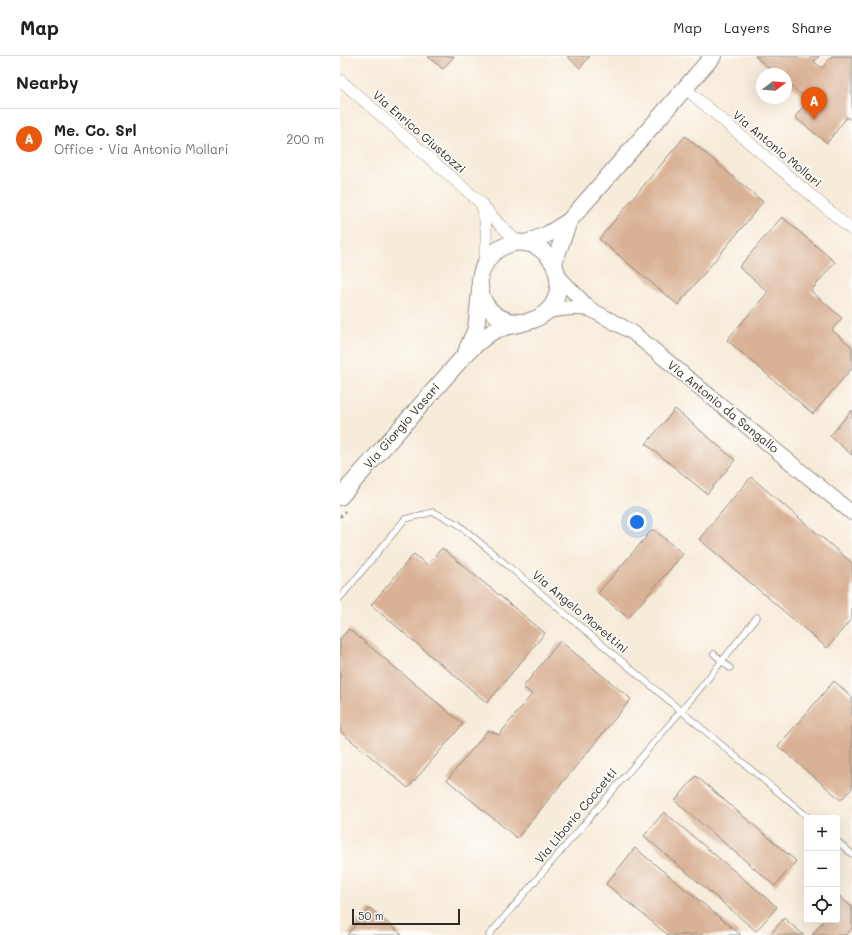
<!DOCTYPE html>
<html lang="en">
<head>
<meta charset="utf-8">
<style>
  :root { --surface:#fff; --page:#f2f2f2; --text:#202124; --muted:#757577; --line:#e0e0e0; --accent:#ea580c }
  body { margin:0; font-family:Mali,sans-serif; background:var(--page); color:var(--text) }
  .controls { position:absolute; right:12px; bottom:12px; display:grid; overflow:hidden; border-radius:4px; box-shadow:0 4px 16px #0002 }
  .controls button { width:36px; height:36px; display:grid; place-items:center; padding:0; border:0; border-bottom:1px solid var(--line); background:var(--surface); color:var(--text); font:20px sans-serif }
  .compass { position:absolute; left:416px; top:12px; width:36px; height:36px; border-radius:50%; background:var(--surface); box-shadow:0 4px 16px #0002; rotate:74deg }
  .scale { position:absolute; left:12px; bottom:10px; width:108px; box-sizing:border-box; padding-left:4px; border:2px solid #2b2b2b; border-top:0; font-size:11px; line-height:14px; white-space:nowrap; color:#2b2b2b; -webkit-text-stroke:3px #fdfcf7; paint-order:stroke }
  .you { position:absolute; left:297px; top:466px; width:14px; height:14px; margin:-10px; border:3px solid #fff; border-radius:50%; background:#1a73e8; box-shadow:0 0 0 6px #1a73e833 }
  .badge { display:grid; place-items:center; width:26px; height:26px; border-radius:50%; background:var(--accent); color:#fff; font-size:13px; font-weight:700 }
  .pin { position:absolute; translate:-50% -33px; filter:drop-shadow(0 1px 2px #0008) }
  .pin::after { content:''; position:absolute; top:21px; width:14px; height:12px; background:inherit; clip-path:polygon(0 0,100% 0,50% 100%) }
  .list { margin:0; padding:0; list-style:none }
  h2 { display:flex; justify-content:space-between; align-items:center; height:52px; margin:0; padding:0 16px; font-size:17px }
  h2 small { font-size:13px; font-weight:400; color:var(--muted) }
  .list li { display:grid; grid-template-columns:26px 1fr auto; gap:12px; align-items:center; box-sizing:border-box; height:60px; padding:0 16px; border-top:1px solid var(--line) }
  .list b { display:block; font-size:15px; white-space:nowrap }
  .list p { margin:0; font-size:13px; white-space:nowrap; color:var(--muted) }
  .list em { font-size:13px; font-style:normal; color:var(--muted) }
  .icon { flex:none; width:22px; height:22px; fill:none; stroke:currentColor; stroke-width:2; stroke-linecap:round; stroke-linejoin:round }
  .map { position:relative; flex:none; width:512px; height:879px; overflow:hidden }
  header { display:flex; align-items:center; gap:24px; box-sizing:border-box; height:56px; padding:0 20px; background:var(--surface); border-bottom:1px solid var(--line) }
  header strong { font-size:19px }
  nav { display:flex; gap:22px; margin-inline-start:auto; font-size:14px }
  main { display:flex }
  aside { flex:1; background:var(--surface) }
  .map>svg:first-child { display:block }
  .building { fill:#d9b194 }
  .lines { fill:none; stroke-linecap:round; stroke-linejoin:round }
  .service-casing { stroke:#918b82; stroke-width:7 }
  .minor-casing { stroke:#918b82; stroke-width:12 }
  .tertiary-casing { stroke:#918b82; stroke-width:16 }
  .secondary-casing { stroke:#918b82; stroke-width:18 }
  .path { stroke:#918b82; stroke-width:2.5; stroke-dasharray:3 3; stroke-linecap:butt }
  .service { stroke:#fff; stroke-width:5.5 }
  .minor { stroke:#fff; stroke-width:11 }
  .tertiary { stroke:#fff; stroke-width:14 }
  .secondary { stroke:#fff; stroke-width:16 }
  .labels { text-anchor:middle; stroke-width:3.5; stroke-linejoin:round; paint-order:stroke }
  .street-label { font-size:12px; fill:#2b2b2b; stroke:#fdfcf7 }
</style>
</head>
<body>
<header>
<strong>Map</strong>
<nav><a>Map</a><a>Layers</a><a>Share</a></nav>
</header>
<main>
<aside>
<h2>Nearby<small></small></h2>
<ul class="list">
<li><span class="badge">A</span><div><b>Me. Co. Srl</b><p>Office · Via Antonio Mollari</p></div><em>200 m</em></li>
</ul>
</aside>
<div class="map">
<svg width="512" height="879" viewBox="0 0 512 879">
  <rect width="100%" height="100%" fill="#fdfcf7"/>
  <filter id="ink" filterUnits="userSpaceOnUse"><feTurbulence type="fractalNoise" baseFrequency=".025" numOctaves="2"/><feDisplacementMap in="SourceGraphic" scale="8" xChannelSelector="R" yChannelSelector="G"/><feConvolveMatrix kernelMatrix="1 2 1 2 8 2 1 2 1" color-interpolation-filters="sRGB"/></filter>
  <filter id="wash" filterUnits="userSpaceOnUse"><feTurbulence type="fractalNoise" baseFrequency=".012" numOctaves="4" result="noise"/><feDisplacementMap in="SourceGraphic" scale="16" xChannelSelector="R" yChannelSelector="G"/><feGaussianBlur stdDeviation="0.9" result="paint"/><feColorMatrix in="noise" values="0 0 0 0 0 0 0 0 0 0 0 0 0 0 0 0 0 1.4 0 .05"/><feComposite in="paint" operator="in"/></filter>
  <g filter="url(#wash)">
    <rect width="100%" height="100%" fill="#f7ebd9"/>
    <g id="blocks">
      <!-- building -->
      <g class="building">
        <path d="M87,0H114L103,13Z"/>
        <path d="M227,0H250L240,12Z"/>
        <path d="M415,0H479L474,6L482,12L492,0H512V65L507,61L487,87L455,61L468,44L446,26V18H436Z"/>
        <path d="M345,80L423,146L338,249L259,183Z"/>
        <path d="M442,161L495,206L471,235L502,262L492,274L512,291V312L473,358L387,284L428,236L399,211Z"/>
        <path d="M335,353L395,404L367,438L306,388Z"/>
        <path d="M512,354V399L490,380Z"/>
        <path d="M411,421L512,507V562L487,592L359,483Z"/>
        <path d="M313,473L343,498L288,562L258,537Z"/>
        <path d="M102,492L205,577L147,647L31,549L74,498L87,509Z"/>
        <path d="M9,573L123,668L68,732L0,675V583Z"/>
        <path d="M220,585L291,643L177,782L107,724L148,674L159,679L192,638L183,631Z"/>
        <path d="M494,625L512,641V732L501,744L438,690Z"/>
        <path d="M356,720L456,805L435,830L335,745Z"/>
        <path d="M324,756L437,851L416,875L304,780Z"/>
        <path d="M295,792L401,879H328L266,828Z"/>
        <path d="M497,838L512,851V872L506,879H472L484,864H497Z"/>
        <path d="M30,852L62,879H7Z"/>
        <path d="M444,862L464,879H430Z"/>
      </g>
    </g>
  </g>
  <g filter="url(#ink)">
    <use href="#blocks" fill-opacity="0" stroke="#918b82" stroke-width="1"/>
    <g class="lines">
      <defs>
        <g id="service">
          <path d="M0,542L65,463L93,456L118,468L469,762"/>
          <path d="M374,598L390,612"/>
          <path d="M497,785L512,798"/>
          <path d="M149,879L358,635L417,561"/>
        </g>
        <g id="minor">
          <path d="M0,24L141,147L159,168L179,187"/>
          <path d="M346,33L512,174"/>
          <path d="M142,150C148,172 147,187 143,210"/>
        </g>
        <g id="tertiary">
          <path d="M218,220L250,253L292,276L512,457"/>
          <path d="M206,256C221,252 234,251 250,253"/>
        </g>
        <g id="secondary">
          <path d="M186,187L208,178L229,165L373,0"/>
          <path d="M214,207L229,165"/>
          <path d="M127,293L136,273L140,235"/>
          <path d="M0,441L124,300C133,291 143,281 154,275C167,269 182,269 195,263C226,250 225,209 199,192C190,186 177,185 167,189C136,201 129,243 159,261C166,265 174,266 182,266"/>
        </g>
      </defs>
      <!-- service casing -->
      <use href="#service" class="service-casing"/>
      <!-- minor casing -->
      <use href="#minor" class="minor-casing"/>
      <!-- tertiary casing -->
      <use href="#tertiary" class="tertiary-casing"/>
      <!-- secondary casing -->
      <use href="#secondary" class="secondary-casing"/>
      <!-- path -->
      <path class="path" d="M0,461L5,455"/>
      <!-- service -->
      <use href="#service" class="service"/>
      <!-- minor -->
      <use href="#minor" class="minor"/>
      <!-- tertiary -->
      <use href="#tertiary" class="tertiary"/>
      <!-- secondary -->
      <use href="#secondary" class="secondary"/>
    </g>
  </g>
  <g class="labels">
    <!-- street labels -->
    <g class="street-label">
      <text transform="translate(79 76) rotate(41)" y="4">Via Enrico Giustozzi</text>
      <text transform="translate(437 93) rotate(40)" y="4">Via Antonio Mollari</text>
      <text transform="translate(383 351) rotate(39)" y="4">Via Antonio da Sangallo</text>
      <text transform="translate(62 370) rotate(-49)" y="4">Via Giorgio Vasari</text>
      <text transform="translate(240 556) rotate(40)" y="4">Via Angelo Morettini</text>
      <text transform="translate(236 760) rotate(-50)" y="4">Via Liborio Coccetti</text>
    </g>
  </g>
</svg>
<div class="controls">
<button>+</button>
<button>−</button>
<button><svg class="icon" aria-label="locate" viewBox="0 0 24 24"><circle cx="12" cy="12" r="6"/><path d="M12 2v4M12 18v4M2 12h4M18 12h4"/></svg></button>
</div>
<svg class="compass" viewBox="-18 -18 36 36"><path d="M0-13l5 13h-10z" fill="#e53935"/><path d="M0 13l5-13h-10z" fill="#757577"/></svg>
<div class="scale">50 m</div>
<div class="you"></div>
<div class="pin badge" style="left:474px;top:64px">A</div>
</div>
</main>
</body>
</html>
